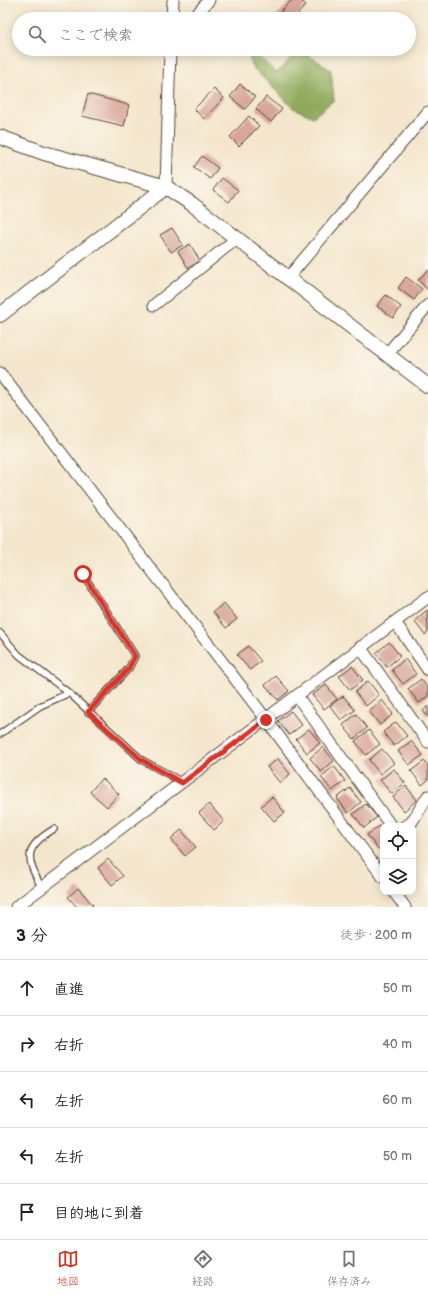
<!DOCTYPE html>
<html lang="ja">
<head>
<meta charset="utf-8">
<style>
  :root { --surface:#fff; --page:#f2f2f2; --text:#202124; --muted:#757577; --line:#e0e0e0; --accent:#d93025 }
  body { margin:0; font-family:"Balsamiq Sans","Klee One",sans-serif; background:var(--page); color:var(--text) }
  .controls { position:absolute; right:12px; bottom:12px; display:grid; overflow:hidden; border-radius:8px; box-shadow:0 2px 10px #0003 }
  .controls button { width:36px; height:36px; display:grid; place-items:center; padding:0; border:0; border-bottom:1px solid var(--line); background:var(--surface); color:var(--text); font:20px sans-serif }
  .stop { position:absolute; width:12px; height:12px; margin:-9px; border:3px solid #d93025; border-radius:50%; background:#fff }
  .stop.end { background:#d93025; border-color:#fff; box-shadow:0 1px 4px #0008 }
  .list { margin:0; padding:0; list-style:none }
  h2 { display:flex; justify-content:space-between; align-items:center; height:52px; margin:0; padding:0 16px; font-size:17px }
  h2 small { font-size:13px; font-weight:400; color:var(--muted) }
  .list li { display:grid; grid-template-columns:26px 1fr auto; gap:12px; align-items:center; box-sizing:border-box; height:56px; padding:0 16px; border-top:1px solid var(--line) }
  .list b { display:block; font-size:15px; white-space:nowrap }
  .list em { font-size:13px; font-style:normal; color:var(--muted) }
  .icon { flex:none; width:22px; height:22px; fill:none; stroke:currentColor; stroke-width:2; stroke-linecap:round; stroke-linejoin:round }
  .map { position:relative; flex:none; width:428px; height:907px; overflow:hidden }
  .search { position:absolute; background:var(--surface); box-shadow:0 2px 10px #0003; left:12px; right:12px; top:12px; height:44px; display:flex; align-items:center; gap:10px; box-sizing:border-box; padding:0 14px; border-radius:22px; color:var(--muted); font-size:15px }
  .sheet { height:332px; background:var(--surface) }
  nav { display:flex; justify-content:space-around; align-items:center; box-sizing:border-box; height:56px; border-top:1px solid var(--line); background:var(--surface); font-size:11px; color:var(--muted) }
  nav a { display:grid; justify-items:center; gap:2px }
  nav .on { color:var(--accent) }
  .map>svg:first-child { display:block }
  .forest { fill:#8faa5c; stroke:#656a3d }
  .building { fill:#d9a69b }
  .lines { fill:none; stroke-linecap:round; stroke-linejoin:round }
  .service-casing { stroke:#574638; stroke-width:8 }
  .minor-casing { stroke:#574638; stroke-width:13 }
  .tertiary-casing { stroke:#574638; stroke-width:16 }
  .service { stroke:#fff; stroke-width:5.5 }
  .minor { stroke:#fff; stroke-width:11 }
  .tertiary { stroke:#fff; stroke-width:14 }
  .route { stroke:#d93025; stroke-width:5 }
</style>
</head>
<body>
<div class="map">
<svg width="428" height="907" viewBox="0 0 428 907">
  <rect width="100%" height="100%" fill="#fbf7ec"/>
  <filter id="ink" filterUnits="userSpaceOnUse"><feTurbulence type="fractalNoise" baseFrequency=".025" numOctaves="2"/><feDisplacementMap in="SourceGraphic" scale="8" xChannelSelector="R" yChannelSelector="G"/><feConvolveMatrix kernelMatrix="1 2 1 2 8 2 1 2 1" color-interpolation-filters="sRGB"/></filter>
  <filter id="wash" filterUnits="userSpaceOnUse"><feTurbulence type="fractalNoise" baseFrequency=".012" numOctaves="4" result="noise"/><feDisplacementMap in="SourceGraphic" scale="16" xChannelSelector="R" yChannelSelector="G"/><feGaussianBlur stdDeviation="0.9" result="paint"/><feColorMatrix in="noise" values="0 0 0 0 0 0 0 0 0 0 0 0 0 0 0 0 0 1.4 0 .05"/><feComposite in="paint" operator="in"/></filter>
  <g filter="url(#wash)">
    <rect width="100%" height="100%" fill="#f4e6cc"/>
    <!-- forest -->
    <path class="forest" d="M248,49H250L277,73L299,49L331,70L334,100L313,117L293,108L251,66Z"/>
    <g id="blocks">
      <!-- building -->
      <g class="building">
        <path d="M292,0H300L306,5L293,19H279L276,16Z"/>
        <path d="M240,84L255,97L245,109L230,97Z"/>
        <path d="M214,89L224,98L204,119L194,109Z"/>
        <path d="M88,94L129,105L124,126L82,116Z"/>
        <path d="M266,97L282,109L271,122L256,109Z"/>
        <path d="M249,116L259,126L239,146L230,137Z"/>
        <path d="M202,156L218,168L210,179L194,167Z"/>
        <path d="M222,178L238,190L229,202L213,190Z"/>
        <path d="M172,228L183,245L171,252L160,235Z"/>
        <path d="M190,244L200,261L188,268L178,251Z"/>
        <path d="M428,270V290L418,280Z"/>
        <path d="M406,277L422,289L414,300L398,288Z"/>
        <path d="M386,295L401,307L393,318L377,306Z"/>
        <path d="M224,603L237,619L226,628L213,612Z"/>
        <path d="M427,610L428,632L425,635L414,621Z"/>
        <path d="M389,642L400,656L387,667L376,653Z"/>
        <path d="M248,646L261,661L250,670L237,655Z"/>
        <path d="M405,659L416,674L403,684L392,670Z"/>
        <path d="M352,666L363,680L350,690L339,676Z"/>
        <path d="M276,676L289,691L278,700L265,685Z"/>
        <path d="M421,679L428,688V696L419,703L408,689Z"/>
        <path d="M368,681L379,695L366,706L355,692Z"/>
        <path d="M326,685L337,699L324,709L312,695Z"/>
        <path d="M343,696L355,710L341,720L330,706Z"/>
        <path d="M382,700L393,714L380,725L369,711Z"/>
        <path d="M428,706V717L423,711Z"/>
        <path d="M291,711L302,725L289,735L278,721Z"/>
        <path d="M356,714L367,728L354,739L343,725Z"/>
        <path d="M396,722L407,736L394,746L383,732Z"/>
        <path d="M309,729L320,743L307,753L296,739Z"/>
        <path d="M369,730L380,744L366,755L355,741Z"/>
        <path d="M411,741L423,755L409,765L398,751Z"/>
        <path d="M323,747L334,761L321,772L310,758Z"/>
        <path d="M382,749L394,763L380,774L369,760Z"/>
        <path d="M278,759L290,774L280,783L267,767Z"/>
        <path d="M424,761L428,766V780L422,785L411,771Z"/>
        <path d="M334,766L345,781L332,791L321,777Z"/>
        <path d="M394,769L405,783L392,794L380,780Z"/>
        <path d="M102,778L119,794L107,807L90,792Z"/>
        <path d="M406,786L417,800L404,811L393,797Z"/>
        <path d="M350,788L361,802L348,813L337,798Z"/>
        <path d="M272,797L285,813L274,821L261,806Z"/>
        <path d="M209,804L224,821L214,830L199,813Z"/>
        <path d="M366,804L377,817L364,828L353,814Z"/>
        <path d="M381,825L383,828V846L378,849L367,835Z"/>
        <path d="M181,830L196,847L185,856L171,839Z"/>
        <path d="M108,859L123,876L112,885L98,868Z"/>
        <path d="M78,888L93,905L91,907H77L68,897Z"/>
      </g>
    </g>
  </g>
  <g filter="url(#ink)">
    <use href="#blocks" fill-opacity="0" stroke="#574638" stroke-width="1"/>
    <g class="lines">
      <defs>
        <g id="service">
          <path d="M83,574L135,656L129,668L88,712"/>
          <path d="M0,633L19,655L69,693L142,760L182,782"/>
          <path d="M0,734L40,706L69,693"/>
          <path d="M42,888C25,858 24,847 54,829"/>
        </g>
        <g id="minor">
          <path d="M172,19L173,0"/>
          <path d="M193,19L209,0"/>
          <path d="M166,187L170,49"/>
          <path d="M287,279L428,112"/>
          <path d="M154,305L236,239"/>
          <path d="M387,354L428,305"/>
          <path d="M0,373L266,719L383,877"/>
          <path d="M395,622L428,670"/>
          <path d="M360,647L428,742"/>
          <path d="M297,696L391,826"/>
          <path d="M405,826L411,823L428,796"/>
          <path d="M394,892L405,907"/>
          <path d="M16,907L428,597"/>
        </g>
        <g id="tertiary">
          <path d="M0,137L44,153L166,187L192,204L428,386"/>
          <path d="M0,315L166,187"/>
        </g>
      </defs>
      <!-- service casing -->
      <use href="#service" class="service-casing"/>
      <!-- minor casing -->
      <use href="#minor" class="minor-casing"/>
      <!-- tertiary casing -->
      <use href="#tertiary" class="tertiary-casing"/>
      <!-- service -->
      <use href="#service" class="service"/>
      <!-- minor -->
      <use href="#minor" class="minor"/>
      <!-- tertiary -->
      <use href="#tertiary" class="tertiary"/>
    </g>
  </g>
  <g class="lines" filter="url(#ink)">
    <!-- route -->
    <path class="route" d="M83,574L135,656L129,668L88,712L142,760L182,783L266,720"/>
  </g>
</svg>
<div class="controls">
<button><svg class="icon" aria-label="locate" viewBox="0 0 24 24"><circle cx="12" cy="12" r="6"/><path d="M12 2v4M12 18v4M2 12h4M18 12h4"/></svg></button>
<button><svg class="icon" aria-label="layers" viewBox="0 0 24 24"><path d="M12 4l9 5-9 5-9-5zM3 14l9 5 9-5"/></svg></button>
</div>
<div class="stop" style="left:83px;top:574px"></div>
<div class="stop end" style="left:266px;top:720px"></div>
<div class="search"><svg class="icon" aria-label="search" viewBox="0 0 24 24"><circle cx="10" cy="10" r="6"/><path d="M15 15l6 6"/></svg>ここで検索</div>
</div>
<section class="sheet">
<h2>3 分<small>徒歩 · 200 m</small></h2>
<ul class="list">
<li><svg class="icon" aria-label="ahead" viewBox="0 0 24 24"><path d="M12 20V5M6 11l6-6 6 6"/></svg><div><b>直進</b></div><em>50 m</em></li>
<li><svg class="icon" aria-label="right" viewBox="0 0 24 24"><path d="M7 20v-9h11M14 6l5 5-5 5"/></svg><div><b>右折</b></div><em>40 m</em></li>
<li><svg class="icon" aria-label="left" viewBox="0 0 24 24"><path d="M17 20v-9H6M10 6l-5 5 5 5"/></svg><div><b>左折</b></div><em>60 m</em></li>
<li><svg class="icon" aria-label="left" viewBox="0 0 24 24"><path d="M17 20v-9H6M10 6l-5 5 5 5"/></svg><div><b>左折</b></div><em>50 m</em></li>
<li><svg class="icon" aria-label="arrive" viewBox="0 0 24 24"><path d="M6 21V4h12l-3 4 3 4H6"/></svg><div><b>目的地に到着</b></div></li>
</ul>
</section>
<nav>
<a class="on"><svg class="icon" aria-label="map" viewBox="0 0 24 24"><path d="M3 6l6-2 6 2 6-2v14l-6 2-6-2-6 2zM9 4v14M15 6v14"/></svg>地図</a>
<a><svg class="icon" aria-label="directions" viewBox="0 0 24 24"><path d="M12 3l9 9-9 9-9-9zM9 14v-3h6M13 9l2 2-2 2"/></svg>経路</a>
<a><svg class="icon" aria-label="saved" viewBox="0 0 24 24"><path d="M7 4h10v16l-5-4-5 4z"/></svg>保存済み</a>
</nav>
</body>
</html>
